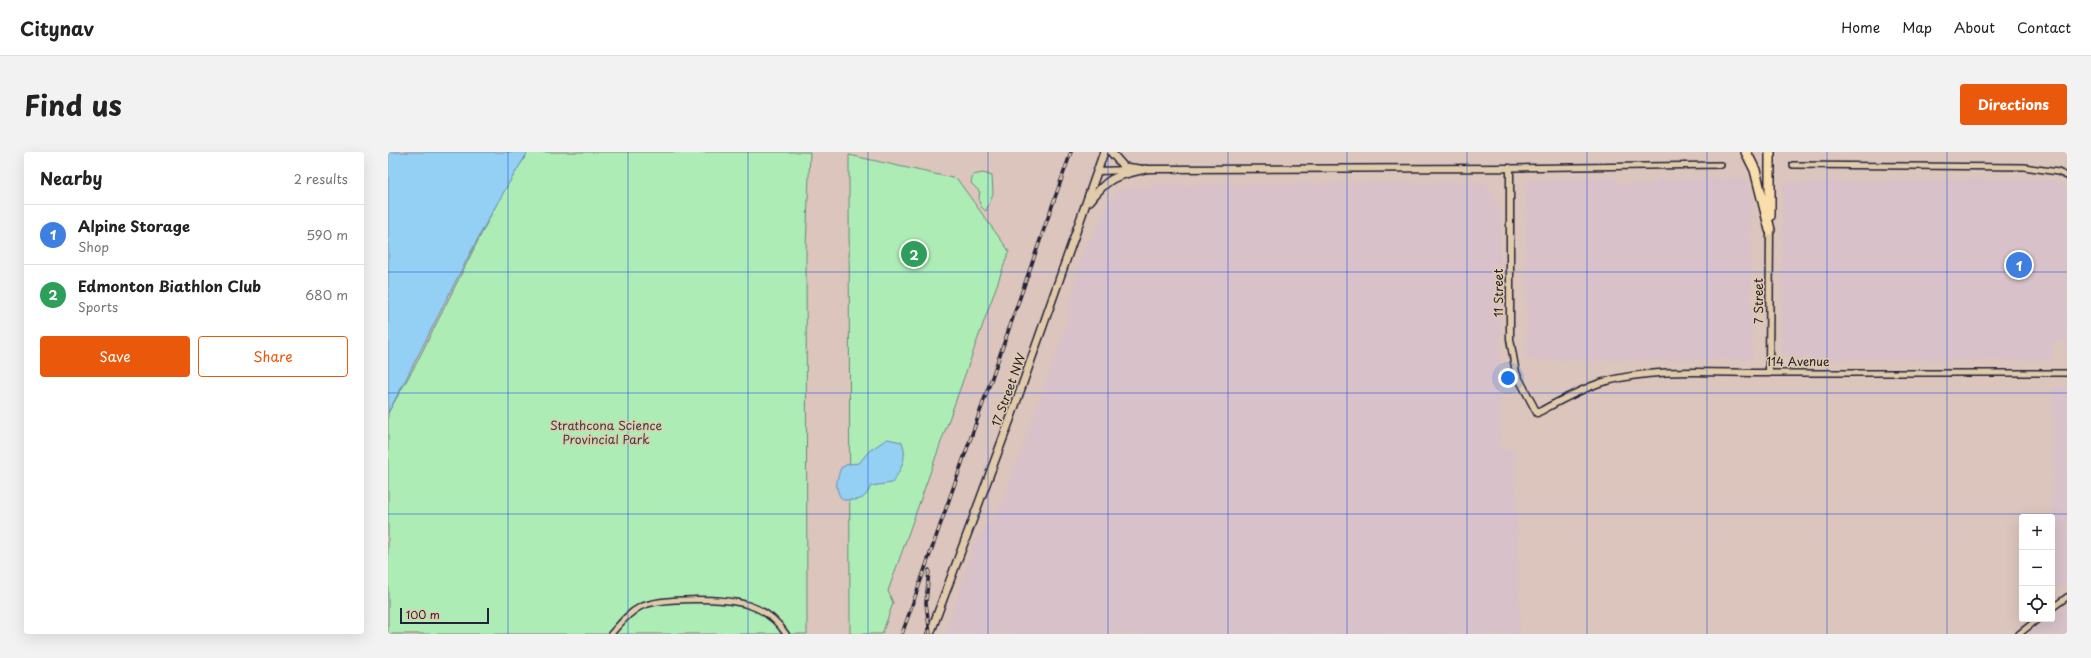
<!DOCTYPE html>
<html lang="en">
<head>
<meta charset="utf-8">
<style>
  :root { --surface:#fff; --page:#f2f2f2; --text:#222; --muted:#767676; --line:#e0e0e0; --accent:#ea580c }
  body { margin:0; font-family:"Playpen Sans",sans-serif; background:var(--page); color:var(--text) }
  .controls { position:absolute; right:12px; bottom:12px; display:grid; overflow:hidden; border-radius:4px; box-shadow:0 4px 16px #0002 }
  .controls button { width:36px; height:36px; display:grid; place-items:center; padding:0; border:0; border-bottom:1px solid var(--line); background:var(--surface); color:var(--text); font:20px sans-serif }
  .scale { position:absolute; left:12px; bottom:10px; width:89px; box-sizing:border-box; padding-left:4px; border:2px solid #22223b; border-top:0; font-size:11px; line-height:14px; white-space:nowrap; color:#22223b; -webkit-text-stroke:3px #e1cbaa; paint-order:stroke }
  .you { position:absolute; left:1120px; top:226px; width:14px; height:14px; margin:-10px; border:3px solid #fff; border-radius:50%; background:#1a73e8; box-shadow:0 0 0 6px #1a73e833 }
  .badge { display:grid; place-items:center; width:26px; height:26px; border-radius:50%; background:var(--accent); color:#fff; font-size:13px; font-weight:700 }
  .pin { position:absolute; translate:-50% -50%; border:2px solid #fff; box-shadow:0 1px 4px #0006 }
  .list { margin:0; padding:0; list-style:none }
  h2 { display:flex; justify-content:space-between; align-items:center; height:52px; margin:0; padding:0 16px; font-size:17px }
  h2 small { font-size:13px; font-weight:400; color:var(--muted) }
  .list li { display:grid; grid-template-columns:26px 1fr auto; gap:12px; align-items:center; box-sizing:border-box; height:60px; padding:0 16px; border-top:1px solid var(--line) }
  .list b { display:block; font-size:15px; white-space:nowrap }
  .list p { margin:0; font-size:13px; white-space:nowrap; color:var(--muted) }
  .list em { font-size:13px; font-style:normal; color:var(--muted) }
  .actions { display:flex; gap:8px; padding:12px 16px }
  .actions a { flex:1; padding:9px 0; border:1px solid var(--accent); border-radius:4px; text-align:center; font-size:14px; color:var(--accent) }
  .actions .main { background:var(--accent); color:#fff }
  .icon { flex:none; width:22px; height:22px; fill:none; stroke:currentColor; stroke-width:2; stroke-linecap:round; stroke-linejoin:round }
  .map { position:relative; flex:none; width:1679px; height:482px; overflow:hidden; border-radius:4px }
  header { display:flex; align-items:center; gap:24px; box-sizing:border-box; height:56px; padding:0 20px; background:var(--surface); border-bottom:1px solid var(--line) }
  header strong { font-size:19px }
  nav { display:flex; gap:22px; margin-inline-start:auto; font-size:14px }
  .intro { display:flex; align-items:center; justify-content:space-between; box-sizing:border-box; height:96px; padding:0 24px }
  h1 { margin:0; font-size:28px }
  .button { padding:10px 18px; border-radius:4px; background:var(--accent); color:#fff; font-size:14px; font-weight:700 }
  main { display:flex; gap:24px; padding:0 24px }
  aside { flex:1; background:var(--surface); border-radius:4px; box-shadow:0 4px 16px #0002 }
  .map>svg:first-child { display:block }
  .built { fill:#d8c1c9 }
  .green { fill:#adedb5; stroke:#688878 }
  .water { fill:#94cff4; stroke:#668aaa }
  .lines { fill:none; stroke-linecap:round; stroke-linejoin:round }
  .minor-casing { stroke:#22223b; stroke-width:8 }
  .tertiary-casing { stroke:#22223b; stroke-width:9 }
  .secondary-casing { stroke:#22223b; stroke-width:10 }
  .motorway-casing { stroke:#22223b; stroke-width:12 }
  .minor { stroke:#e1cbaa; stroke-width:5 }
  .tertiary { stroke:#e1cbaa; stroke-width:6 }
  .secondary { stroke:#e1cbaa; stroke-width:7 }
  .motorway { stroke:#f9ddab; stroke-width:9 }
  .rail-casing { stroke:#22223b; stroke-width:3.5 }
  .rail { stroke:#e1cbaa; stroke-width:2; stroke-dasharray:6; stroke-linecap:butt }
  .grid { fill:none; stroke:#1d4ed8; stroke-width:1; stroke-opacity:0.55 }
  .labels { text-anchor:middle; stroke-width:3; stroke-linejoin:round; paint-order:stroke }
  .street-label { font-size:12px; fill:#22223b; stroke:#e1cbaa }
  .park-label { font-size:12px; fill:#37404d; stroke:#e1cbaa }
</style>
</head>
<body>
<header>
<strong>Citynav</strong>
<nav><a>Home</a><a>Map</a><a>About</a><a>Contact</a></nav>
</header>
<div class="intro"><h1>Find us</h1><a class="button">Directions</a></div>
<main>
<aside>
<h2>Nearby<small>2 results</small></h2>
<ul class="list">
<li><span class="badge" style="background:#3f7fe0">1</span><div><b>Alpine Storage</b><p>Shop</p></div><em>590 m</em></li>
<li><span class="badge" style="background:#2e9e5b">2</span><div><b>Edmonton Biathlon Club</b><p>Sports</p></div><em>680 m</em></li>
</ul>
<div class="actions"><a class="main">Save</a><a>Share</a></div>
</aside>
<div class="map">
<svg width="1679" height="482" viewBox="0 0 1679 482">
  <rect width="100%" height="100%" fill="#dcc5bc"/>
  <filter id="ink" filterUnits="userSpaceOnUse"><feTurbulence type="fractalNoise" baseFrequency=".025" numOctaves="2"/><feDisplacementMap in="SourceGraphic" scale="8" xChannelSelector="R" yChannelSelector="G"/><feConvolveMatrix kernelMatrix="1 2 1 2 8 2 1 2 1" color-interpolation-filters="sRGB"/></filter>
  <g filter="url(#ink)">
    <!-- built -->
    <g class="built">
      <path d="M1229,25V32H1269L1270,27L1359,26L1366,58L1362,60L1364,207L1139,208L1138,29Z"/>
      <path d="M1584,27L1665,28L1679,36V190H1665L1664,208L1402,207L1394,202L1395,31Z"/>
      <path d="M1097,30L1112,56V296L1127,298L1132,482H559L558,480L588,387L611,359L675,183L693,104L729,39L765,33Z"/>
      <path d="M1665,235H1679V429L1664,440Z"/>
      <path d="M1679,453V482H1642L1661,467H1664V465Z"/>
    </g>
    <!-- green -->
    <g class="green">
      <path d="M140,0H422L418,95L419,482H0V261L28,212L113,43Z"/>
      <path d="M461,3L569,27L621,99L500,439L505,451L494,482H462Z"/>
      <path d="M595,21L604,24L605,42L598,59C591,54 590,49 592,40L583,31L585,23Z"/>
    </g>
    <!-- water -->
    <g class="water">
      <path d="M0,0H140C87,83 47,174 0,261Z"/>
      <path d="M499,287L514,290C520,305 513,318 504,331L483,334C476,350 471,348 455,348C446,338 448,328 453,316L460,312L471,311L481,299Z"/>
    </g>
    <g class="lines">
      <defs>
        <g id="minor">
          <path d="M1405,13L1636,15L1670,20L1679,24"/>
          <path d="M1122,16L1333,13"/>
          <path d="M1381,221H1679"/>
          <path d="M1664,456L1679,445"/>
          <path d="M223,482C232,472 240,461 252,455C273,445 337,446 360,453C376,458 389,468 398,482"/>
          <path d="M1631,482L1650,467"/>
        </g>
        <g id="tertiary">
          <path d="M753,17L1122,16V187L1128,221L1149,261C1170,250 1192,237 1215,230C1268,215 1326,221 1381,221L1382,78"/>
          <path d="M710,19L742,18"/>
        </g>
        <g id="secondary">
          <path d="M723,0L736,15L752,17"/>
          <path d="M702,49C721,24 728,24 758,17"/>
          <path d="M542,482L623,265L716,0"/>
        </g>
        <g id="motorway">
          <path d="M1358,0L1367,18L1382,78"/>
          <path d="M1382,64V0"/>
        </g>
      </defs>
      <!-- minor casing -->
      <use href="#minor" class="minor-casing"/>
      <!-- tertiary casing -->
      <use href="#tertiary" class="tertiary-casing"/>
      <!-- secondary casing -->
      <use href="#secondary" class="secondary-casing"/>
      <!-- motorway casing -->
      <use href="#motorway" class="motorway-casing"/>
      <!-- minor -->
      <use href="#minor" class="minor"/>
      <!-- tertiary -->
      <use href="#tertiary" class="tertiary"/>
      <!-- secondary -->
      <use href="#secondary" class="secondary"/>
      <!-- motorway -->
      <use href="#motorway" class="motorway"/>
      <defs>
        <g id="rail">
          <path d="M541,418L538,451L542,482"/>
          <path d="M514,482L683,0"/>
        </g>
      </defs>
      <!-- rail casing -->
      <use href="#rail" class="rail-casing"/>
      <!-- rail -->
      <use href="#rail" class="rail"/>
    </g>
  </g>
  <!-- grid -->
  <path class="grid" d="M120,0V482M240,0V482M360,0V482M480,0V482M600,0V482M720,0V482M840,0V482M959,0V482M1079,0V482M1199,0V482M1319,0V482M1439,0V482M1559,0V482M0,120H1679M0,241H1679M0,362H1679"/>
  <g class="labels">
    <!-- street labels -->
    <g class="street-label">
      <text transform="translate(1111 141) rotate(-90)" y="4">11 Street</text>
      <text transform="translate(1371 149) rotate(-90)" y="4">7 Street</text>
      <text x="1410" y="214">114 Avenue</text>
      <text transform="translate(621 238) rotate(-70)" y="4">17 Street NW</text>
    </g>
    <!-- park labels -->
    <g class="park-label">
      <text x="218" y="278">Strathcona Science<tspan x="218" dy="14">Provincial Park</tspan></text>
    </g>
  </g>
</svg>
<div class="controls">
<button>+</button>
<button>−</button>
<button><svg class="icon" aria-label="locate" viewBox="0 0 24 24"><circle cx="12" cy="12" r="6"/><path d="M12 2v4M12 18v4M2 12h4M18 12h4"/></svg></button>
</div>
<div class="scale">100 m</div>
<div class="you"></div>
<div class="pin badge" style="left:1631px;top:113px;background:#3f7fe0">1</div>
<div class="pin badge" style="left:526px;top:102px;background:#2e9e5b">2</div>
</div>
</main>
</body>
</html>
